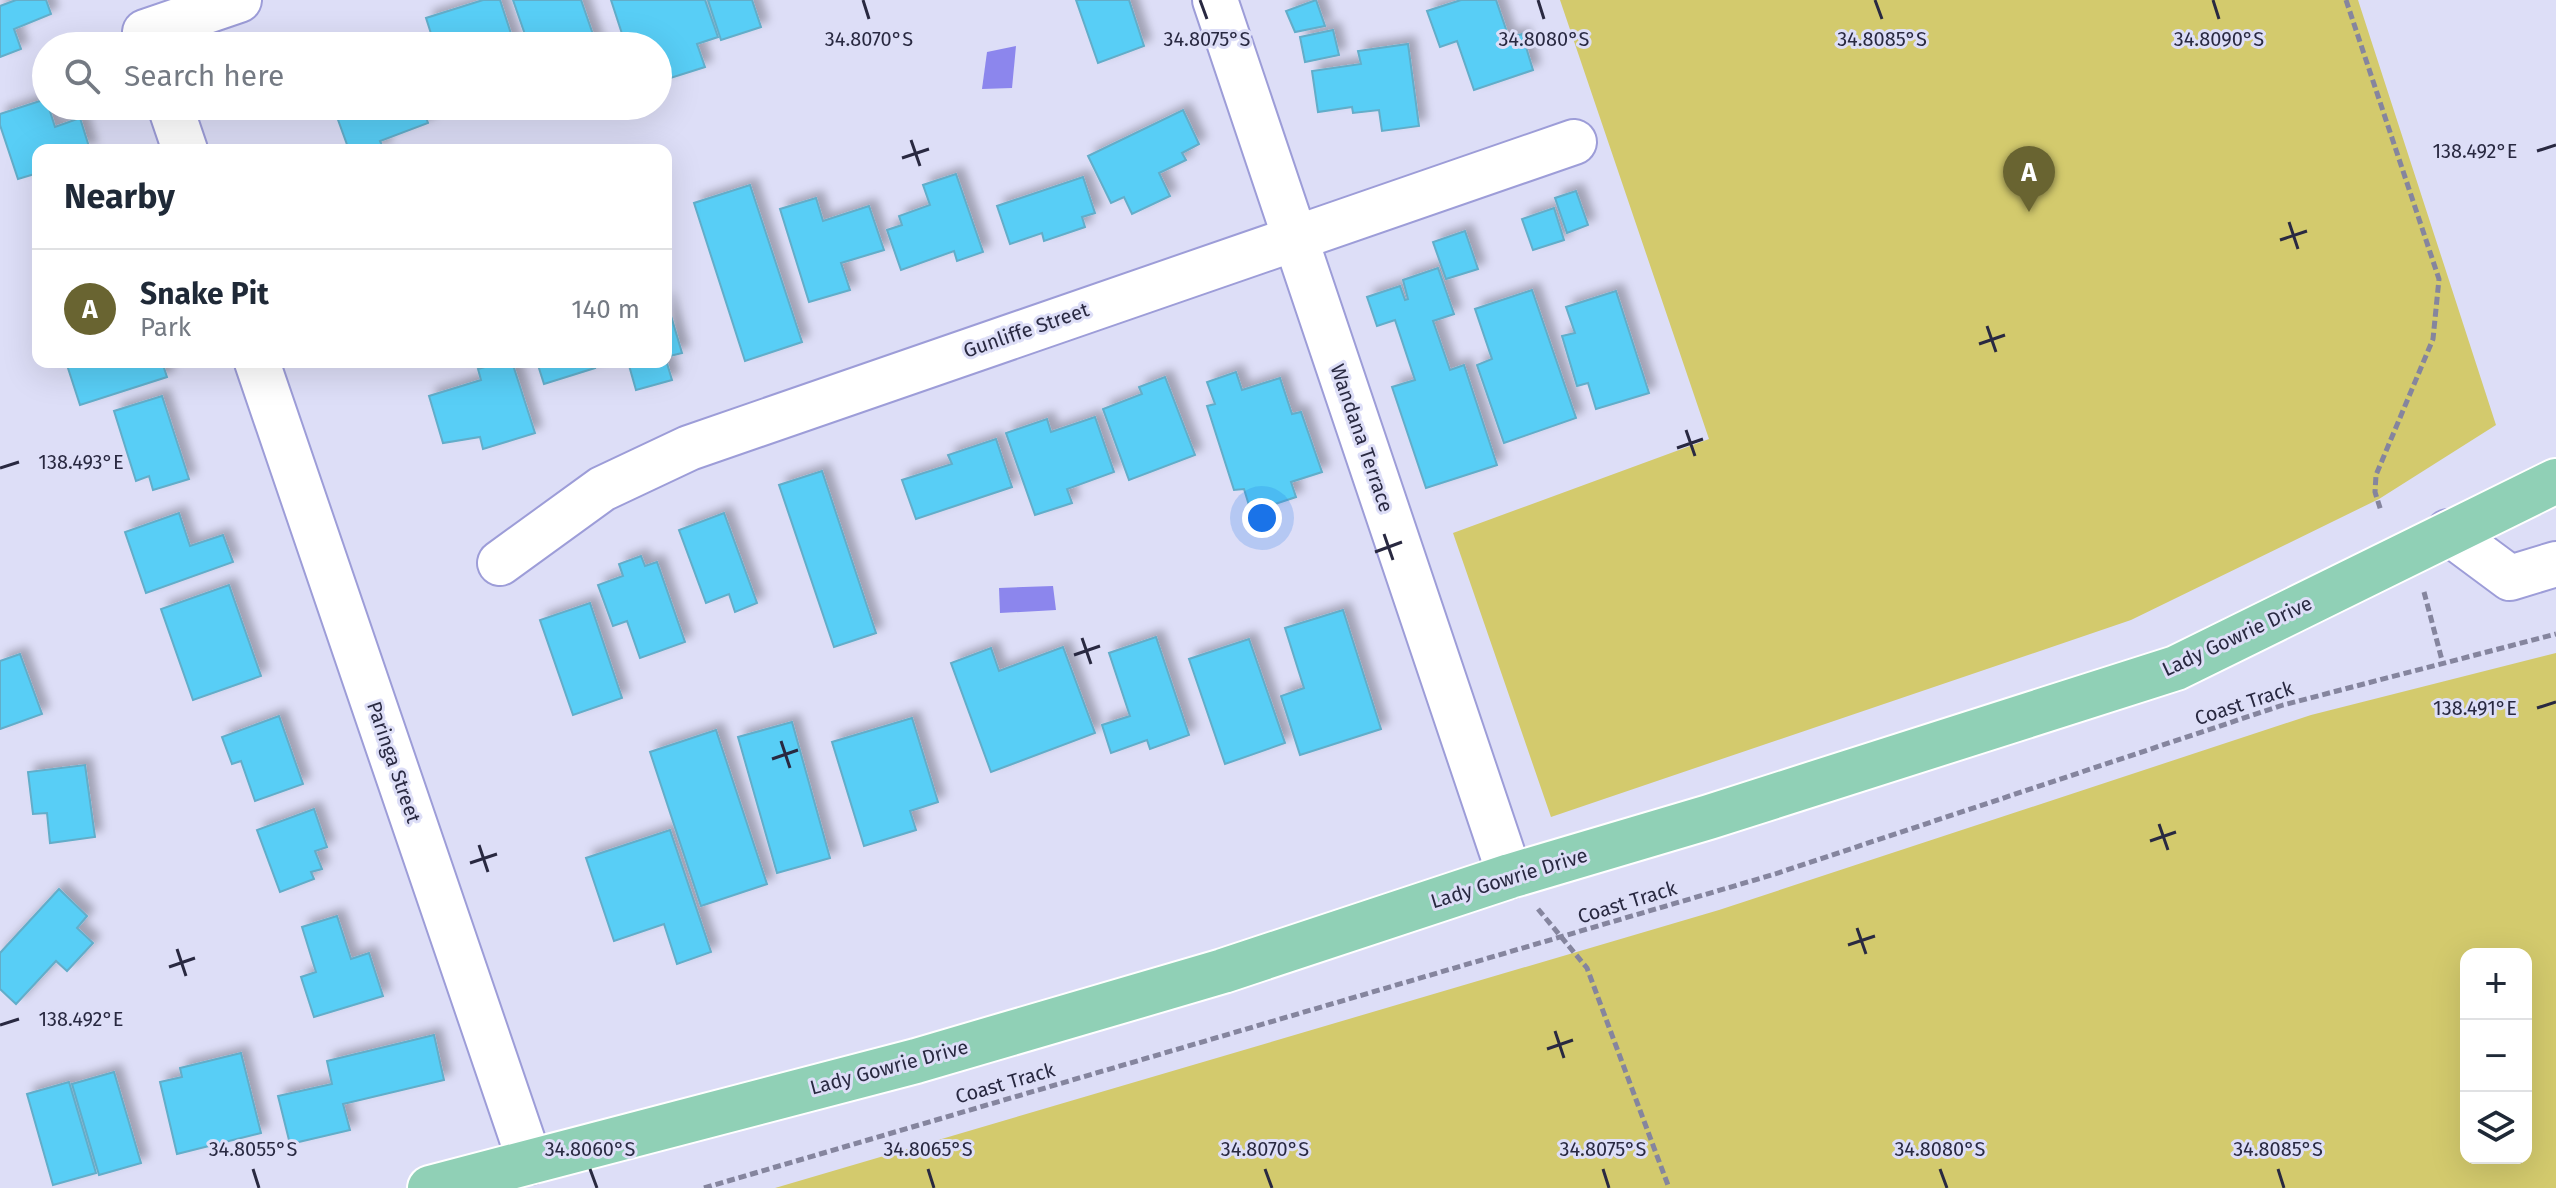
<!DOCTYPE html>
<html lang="en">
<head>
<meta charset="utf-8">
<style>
  :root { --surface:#fff; --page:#f6f6f7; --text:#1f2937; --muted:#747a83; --line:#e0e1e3; --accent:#696431 }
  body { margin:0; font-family:"Fira Sans",sans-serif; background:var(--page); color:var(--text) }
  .controls { position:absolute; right:24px; bottom:24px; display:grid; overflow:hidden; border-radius:16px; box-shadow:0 8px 32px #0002 }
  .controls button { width:72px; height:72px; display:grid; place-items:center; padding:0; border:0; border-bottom:2px solid var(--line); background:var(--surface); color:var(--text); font:40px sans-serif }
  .you { position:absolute; left:1262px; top:518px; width:28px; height:28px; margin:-20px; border:6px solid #fff; border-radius:50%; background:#1a73e8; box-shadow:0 0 0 12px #1a73e833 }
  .badge { display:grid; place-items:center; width:52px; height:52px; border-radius:50%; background:var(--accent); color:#fff; font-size:26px; font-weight:700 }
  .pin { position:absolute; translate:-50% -66px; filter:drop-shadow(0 2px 4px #0008) }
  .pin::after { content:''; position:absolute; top:42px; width:28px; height:24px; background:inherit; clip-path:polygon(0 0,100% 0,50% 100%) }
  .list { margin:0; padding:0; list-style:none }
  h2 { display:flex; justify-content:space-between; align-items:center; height:104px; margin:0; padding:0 32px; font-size:34px }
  h2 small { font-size:26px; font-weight:400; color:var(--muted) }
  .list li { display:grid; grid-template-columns:52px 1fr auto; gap:24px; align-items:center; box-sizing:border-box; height:120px; padding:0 32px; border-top:2px solid var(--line) }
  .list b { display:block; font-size:30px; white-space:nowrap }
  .list p { margin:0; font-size:26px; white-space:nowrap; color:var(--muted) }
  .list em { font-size:26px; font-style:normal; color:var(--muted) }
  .icon { flex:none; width:44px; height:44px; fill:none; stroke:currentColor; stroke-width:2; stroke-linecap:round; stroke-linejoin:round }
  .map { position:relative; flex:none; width:2556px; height:1188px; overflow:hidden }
  .search { position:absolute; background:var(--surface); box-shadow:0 8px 32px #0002; left:32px; top:32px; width:640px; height:88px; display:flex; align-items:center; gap:20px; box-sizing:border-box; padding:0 28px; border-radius:44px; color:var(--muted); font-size:30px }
  .panel { position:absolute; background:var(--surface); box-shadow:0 8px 32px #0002; left:32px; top:144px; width:640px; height:224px; border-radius:16px }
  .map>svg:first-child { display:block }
  .green { fill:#d3ca6d; fill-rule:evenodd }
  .water { fill:#8c86ed }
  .building { fill:#58cef6; stroke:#62adc9; stroke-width:2; filter:url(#shadow) }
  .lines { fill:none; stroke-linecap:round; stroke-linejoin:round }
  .minor-casing { stroke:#9d9dd8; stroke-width:48 }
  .major-casing { stroke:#fff; stroke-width:48 }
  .path { stroke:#85859e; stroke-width:5; stroke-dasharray:8 4; stroke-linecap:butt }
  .minor { stroke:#fff; stroke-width:44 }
  .major { stroke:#90d0b6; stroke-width:44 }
  .ticks { fill:none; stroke:#292941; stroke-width:3 }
  .labels { text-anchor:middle; stroke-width:6; stroke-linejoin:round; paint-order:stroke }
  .street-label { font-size:20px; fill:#292941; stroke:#dddef7 }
  .ticks-label { font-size:20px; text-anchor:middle; fill:#292941; stroke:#dddef7; stroke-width:6; stroke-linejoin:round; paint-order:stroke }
</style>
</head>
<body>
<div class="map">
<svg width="2556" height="1188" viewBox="0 0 2556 1188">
  <defs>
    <filter id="shadow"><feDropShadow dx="7" dy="-7" stdDeviation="4" flood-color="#0004"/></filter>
  </defs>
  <rect width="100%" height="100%" fill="#dddef7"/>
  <!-- green -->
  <g class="green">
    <path d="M1560,0H2358L2496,425L2379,499L2131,620L1551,817L1453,533L1709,439Z"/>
    <path d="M2556,653V1188H775L1719,910L2311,715ZM2526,954V1158H2466V954Z"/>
  </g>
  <!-- water -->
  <g class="water">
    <path d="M1016,46L1012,88L982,89L987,52Z"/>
    <path d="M1053,586L1056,610L1000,613L999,588Z"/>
  </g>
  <!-- building -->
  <g class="building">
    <path d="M16,0H46L51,14L14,29L21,49L0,57V6Z"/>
    <path d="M483,0H500L515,46H435L426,18Z"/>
    <path d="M513,0H581L597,46H529Z"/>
    <path d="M611,0H705L718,37L697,44L705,67L658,82V46H626Z"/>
    <path d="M708,0H752L761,27L721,40Z"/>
    <path d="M1076,0H1129L1144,46L1098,63Z"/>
    <path d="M1316,0L1325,26L1295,32L1286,11Z"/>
    <path d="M1461,0H1496L1509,38L1522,34L1533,70L1474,90L1457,41L1440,47L1427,11Z"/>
    <path d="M1333,30L1339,55L1305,62L1300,37Z"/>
    <path d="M1408,44L1419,126L1382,131L1379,110L1353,113L1352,107L1318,112L1312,71L1361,64L1358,51Z"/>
    <path d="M46,99L55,127L80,118L90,150H38V173L18,179L0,125V114Z"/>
    <path d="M333,106H422L428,123L380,141L384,150H349Z"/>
    <path d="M1183,110L1199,144L1182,153L1186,160L1159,173L1170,196L1132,214L1124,197L1111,203L1088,156Z"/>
    <path d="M956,174L983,252L957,261L954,251L901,270L887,230L902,225L899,216L930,205L923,185Z"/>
    <path d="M1083,177L1095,213L1082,217L1085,227L1044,241L1042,233L1010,244L997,206Z"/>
    <path d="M750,185L802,342L745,361L694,203Z"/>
    <path d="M1576,191L1588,225L1567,233L1555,198Z"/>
    <path d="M816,198L823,221L869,206L884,250L841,263L850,290L809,302L780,209Z"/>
    <path d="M1554,208L1564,240L1533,250L1522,219Z"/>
    <path d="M1465,231L1478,269L1446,279L1433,242Z"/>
    <path d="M1438,268L1454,314L1433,321L1450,370L1464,365L1497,465L1426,488L1392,387L1415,380L1395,320L1377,326L1367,297L1400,286L1405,300L1408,299L1403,280Z"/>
    <path d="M1532,290L1576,418L1504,443L1477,365L1492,359L1475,309Z"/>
    <path d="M1616,291L1649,393L1596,409L1588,383L1577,386L1562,336L1575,333L1566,307Z"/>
    <path d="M666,299L682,353L666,357Z"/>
    <path d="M666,360L672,380L636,390L628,362Z"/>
    <path d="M66,362H162L167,377L80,405Z"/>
    <path d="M502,362H512L535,433L483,449L480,437L443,443L429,396L481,380L478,369Z"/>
    <path d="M537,362H593L595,368L544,384Z"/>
    <path d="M1236,372L1242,390L1280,378L1292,414L1301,412L1322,472L1291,482L1296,497L1251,512L1244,489L1234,490L1207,406L1215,404L1207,382Z"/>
    <path d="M1165,377L1195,455L1129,480L1103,409L1142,394L1139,387Z"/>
    <path d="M162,396L189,479L153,490L149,476L136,481L114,411Z"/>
    <path d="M1095,417L1114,472L1067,489L1072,503L1035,515L1006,433L1047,419L1051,432Z"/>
    <path d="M996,439L1012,487L916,519L902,480L952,464L948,455Z"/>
    <path d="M822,471L876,633L834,647L779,485Z"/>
    <path d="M179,513L190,546L223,535L233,562L146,593L125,532Z"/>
    <path d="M724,513L757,603L735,612L729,594L706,603L679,530Z"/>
    <path d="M641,556L645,566L657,562L685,642L640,658L627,621L613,626L598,585L623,576L619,564Z"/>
    <path d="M229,585L261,676L193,700L161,609Z"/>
    <path d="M590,603L622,698L573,715L540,620Z"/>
    <path d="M1343,610L1381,729L1300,755L1281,696L1304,688L1285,628Z"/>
    <path d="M1156,637L1189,735L1150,749L1147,740L1111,753L1102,725L1130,716L1109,653Z"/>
    <path d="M1249,639L1285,743L1225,764L1189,659Z"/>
    <path d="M1063,647L1095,733L991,772L951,663L991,648L999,671Z"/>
    <path d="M20,654L42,714L0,729V661Z"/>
    <path d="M279,716L303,784L255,801L241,761L232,764L222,737Z"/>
    <path d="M912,718L938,802L910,811L916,830L864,846L832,742Z"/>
    <path d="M792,722L830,858L777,873L738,737Z"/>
    <path d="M716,730L767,884L701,906L650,752Z"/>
    <path d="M85,765L95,837L50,843L47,813L33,814L28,772Z"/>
    <path d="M314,809L327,847L315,851L322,869L311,872L314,879L280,892L257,830Z"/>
    <path d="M670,830L711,952L677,964L664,924L614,941L586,858Z"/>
    <path d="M59,889L87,916L77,928L93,943L67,971L56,961L16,1004L0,989V953Z"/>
    <path d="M337,916L351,959L369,953L383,996L314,1017L301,977L316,972L302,927Z"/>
    <path d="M434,1035L444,1080L343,1104L350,1130L290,1144L278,1096L332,1084L327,1061Z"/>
    <path d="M241,1053L261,1133L177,1154L160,1082L182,1077L180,1068Z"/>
    <path d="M114,1072L141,1163L99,1175L72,1084Z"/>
    <path d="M69,1082L96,1173L53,1185L27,1094Z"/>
  </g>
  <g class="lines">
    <defs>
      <g id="minor">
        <path d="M1215,0L1510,876"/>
        <path d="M145,32L239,0"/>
        <path d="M170,106L185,150"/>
        <path d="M257,362L530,1162"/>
        <path d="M2448,532L2510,578L2556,564"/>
        <path d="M500,563L602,489L689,448L1574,142"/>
      </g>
      <path id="major" d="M430,1188L916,1061L1223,971L1510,876L1709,817L2176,668L2556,481"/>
    </defs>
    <!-- minor casing -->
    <use href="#minor" class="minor-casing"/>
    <!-- major casing -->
    <use href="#major" class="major-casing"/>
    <!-- path -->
    <g class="path">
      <path d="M2346,0L2439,279L2433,339L2376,475L2375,492L2381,511"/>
      <path d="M2424,592L2443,664"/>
      <path d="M1538,909L1587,968L1669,1188"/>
      <path d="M704,1188L1775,874L2283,705L2556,634"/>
    </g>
    <!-- minor -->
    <use href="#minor" class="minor"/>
    <!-- major -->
    <use href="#major" class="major"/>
  </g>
  <!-- ticks -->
  <path class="ticks" d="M863,0L869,19M1200,0L1207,19M1538,0L1544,19M1875,0L1882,19M2213,0L2219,19M911,140L920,166M2537,151L2556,145M902,158L929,149M2289,222L2298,249M2280,240L2307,231M1987,326L1996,352M1979,344L2005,335M1686,430L1695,456M1677,448L1703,439M0,468L19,462M1384,534L1393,560M1375,552L1402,542M1082,638L1091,664M1074,655L1100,646M2537,708L2556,702M781,741L790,768M772,759L798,750M2159,824L2168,850M2150,841L2176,832M479,845L488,872M470,863L497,854M1857,928L1866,954M1848,945L1875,936M177,949L186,976M169,967L195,958M0,1025L19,1019M1555,1031L1564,1058M1547,1049L1573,1040M253,1169L259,1188M590,1169L597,1188M928,1169L934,1188M1265,1169L1272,1188M1603,1169L1609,1188M1940,1169L1947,1188M2278,1169L2284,1188"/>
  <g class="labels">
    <!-- street labels -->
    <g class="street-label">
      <text transform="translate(1026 330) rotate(-19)" y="7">Gunliffe Street</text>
      <text transform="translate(1362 438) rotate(71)" y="7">Wandana Terrace</text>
      <text transform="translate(2237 636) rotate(-25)" y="7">Lady Gowrie Drive</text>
      <text transform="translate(2244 703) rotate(-18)" y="7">Coast Track</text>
      <text transform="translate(394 762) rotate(71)" y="7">Paringa Street</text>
      <text transform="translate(1509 878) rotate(-17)" y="7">Lady Gowrie Drive</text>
      <text transform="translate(1627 902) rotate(-17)" y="7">Coast Track</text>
      <text transform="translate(889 1067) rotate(-15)" y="7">Lady Gowrie Drive</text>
      <text transform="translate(1005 1083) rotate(-16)" y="7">Coast Track</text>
    </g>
  </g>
  <g class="ticks-label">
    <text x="869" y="46">34.8070°S</text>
    <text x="1207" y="46">34.8075°S</text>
    <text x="1544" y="46">34.8080°S</text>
    <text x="1882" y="46">34.8085°S</text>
    <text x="2219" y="46">34.8090°S</text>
    <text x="2475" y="158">138.492°E</text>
    <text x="81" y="469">138.493°E</text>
    <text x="2475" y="715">138.491°E</text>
    <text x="81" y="1026">138.492°E</text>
    <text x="253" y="1156">34.8055°S</text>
    <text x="590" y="1156">34.8060°S</text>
    <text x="928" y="1156">34.8065°S</text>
    <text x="1265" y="1156">34.8070°S</text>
    <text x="1603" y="1156">34.8075°S</text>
    <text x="1940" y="1156">34.8080°S</text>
    <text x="2278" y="1156">34.8085°S</text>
  </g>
</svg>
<div class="controls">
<button>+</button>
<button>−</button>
<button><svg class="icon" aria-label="layers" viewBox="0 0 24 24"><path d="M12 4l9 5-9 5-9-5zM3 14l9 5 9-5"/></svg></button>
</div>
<div class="you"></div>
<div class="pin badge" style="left:2029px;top:212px">A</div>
<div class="search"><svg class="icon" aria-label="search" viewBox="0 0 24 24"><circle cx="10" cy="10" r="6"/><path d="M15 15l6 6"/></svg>Search here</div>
<section class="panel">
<h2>Nearby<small></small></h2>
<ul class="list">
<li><span class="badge">A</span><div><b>Snake Pit</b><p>Park</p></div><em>140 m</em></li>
</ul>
</section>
</div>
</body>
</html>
